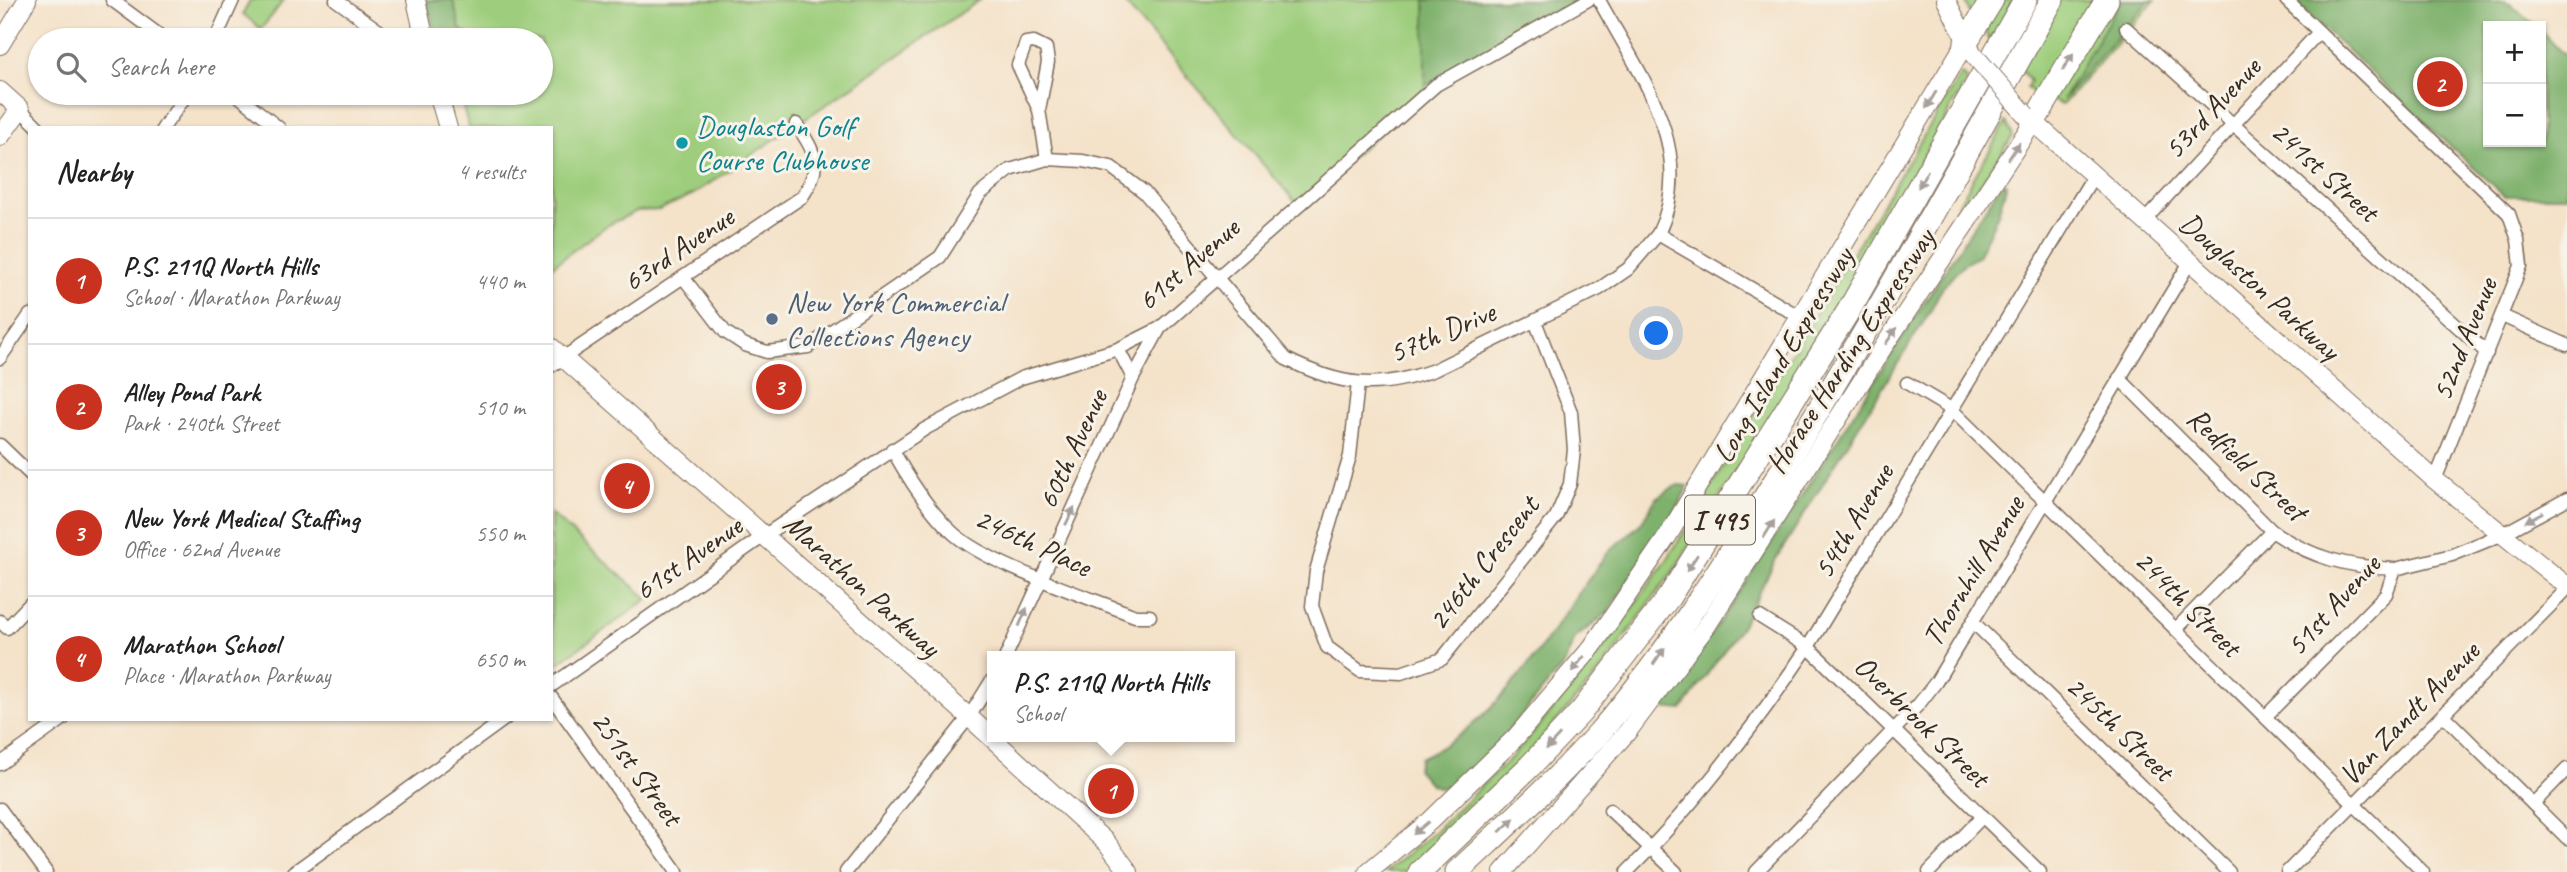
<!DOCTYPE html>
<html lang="en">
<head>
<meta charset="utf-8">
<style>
  :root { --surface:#fff; --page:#f6f6f6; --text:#222; --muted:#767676; --line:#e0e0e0; --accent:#c8321e }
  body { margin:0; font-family:Caveat,sans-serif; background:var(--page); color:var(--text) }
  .controls { position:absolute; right:21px; top:21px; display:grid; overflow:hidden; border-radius:0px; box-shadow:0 2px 5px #0004 }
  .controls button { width:63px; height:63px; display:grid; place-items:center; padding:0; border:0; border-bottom:2px solid var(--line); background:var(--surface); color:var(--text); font:35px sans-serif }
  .you { position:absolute; left:1657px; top:334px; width:24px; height:24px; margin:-18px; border:5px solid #fff; border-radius:50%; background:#1a73e8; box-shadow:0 0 0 10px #1a73e833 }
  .badge { display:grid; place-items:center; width:46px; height:46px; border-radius:50%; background:var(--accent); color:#fff; font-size:23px; font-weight:700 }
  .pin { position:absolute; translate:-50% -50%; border:4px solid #fff; box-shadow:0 2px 7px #0006 }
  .popup { position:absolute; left:987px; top:651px; width:248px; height:91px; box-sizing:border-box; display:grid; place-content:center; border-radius:0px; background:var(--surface); filter:drop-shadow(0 2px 5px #0005); font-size:23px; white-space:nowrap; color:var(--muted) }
  .popup b { font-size:26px; color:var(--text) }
  .popup::after { content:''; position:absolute; left:50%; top:100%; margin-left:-14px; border:14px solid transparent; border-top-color:var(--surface) }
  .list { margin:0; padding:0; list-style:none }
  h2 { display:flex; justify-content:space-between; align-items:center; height:91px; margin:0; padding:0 28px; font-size:30px }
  h2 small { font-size:23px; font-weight:400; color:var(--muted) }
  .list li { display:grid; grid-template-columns:46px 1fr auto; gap:21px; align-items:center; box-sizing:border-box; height:126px; padding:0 28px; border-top:2px solid var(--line) }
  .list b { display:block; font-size:26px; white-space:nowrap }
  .list p { margin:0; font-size:23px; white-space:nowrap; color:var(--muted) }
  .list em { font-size:23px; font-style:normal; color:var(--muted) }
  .icon { flex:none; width:38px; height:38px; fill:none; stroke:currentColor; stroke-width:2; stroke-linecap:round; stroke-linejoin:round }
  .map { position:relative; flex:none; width:2567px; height:872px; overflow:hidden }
  .search { position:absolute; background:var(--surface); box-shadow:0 2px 5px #0004; left:28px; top:28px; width:525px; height:77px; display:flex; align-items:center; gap:18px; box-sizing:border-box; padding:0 24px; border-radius:38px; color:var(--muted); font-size:26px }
  .panel { position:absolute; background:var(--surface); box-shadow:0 2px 5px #0004; left:28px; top:126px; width:525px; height:595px; border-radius:0px }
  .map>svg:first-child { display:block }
  .green { fill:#9ece7d; stroke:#6c7c4e; stroke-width:2 }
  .forest { fill:#7eb16c; stroke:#5c6e45; stroke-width:2 }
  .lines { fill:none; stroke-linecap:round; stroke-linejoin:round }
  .street-casing { stroke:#7c6a5a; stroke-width:15 }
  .secondary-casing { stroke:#7c6a5a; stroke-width:20 }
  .highway-casing { stroke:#7c6a5a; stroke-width:25 }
  .street { stroke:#fff; stroke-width:12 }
  .secondary { stroke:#fff; stroke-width:18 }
  .highway { stroke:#fff; stroke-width:23 }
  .secondary-bridge-casing { stroke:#7c6a5a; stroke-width:20; stroke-linecap:butt }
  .secondary-bridge { stroke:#fff; stroke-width:18 }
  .oneway { fill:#a79f9a }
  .culture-dot { fill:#0f9aa8; stroke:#f7f3e8; stroke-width:2.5 }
  .service-dot { fill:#5c6f8a; stroke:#f7f3e8; stroke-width:2.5 }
  .labels { text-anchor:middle; stroke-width:6; stroke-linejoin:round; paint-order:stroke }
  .shield { fill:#f7f3e8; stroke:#73665b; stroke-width:2 }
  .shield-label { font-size:28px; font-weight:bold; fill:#3b2a1e }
  .street-label { font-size:30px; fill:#3b2a1e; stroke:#f7f3e8 }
  .culture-label { font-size:30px; fill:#0d838f; stroke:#f7f3e8; text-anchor:start }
  .service-label { font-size:30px; fill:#4e5e75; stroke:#f7f3e8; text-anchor:start }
</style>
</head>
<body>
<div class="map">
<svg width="2567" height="872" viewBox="0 0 2567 872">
  <rect width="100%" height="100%" fill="#f7f3e8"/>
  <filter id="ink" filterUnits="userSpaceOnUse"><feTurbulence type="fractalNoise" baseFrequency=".0143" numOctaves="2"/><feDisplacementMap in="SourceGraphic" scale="14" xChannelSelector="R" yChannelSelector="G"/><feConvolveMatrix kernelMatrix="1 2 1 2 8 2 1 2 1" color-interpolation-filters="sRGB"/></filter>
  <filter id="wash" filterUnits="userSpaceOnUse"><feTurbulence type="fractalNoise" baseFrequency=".00686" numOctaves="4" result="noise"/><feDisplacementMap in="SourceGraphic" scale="28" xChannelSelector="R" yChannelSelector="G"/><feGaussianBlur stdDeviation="1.57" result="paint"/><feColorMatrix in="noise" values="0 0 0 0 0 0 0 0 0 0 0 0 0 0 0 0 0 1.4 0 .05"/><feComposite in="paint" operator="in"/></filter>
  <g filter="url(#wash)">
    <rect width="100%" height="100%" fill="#f4e2c9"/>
    <!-- green -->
    <g class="green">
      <path d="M250,0H284L261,29L243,14Z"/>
      <path d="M453,0H980L694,194L659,210L637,211L606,226L551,267V128H469L463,108L493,93H541V40H477L460,29Z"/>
      <path d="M1122,0H1425V94L1297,204Z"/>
      <path d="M1966,0H2155L2062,105L2044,96L2038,97L2027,87L2030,81L1991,36L1988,40L1985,29L1969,12Z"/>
      <path d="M1961,74L1967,80L1816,345L1673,571L1597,675L1525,757L1407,872H1385L1433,833L1519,750L1591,664L1665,563Z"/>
      <path d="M2006,122L2013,136L1940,243L1939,238Z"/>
      <path d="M551,514L648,599L551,668Z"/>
    </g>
    <!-- forest -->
    <g class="forest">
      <path d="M426,0H453L460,29L477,40H436Z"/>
      <path d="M1425,0H1587L1425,86Z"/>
      <path d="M2121,0H2149L2063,99Z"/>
      <path d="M2293,0H2505L2536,26H2488V142H2541V31L2567,58V196H2504Z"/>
      <path d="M2002,183H2007L1998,214L1978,256L1963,265L1941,289L1931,310L1776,559L1742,625L1682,710L1661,708C1780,537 1886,357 2002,183Z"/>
      <path d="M1678,485L1688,486L1673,515L1606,614L1575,638L1564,664L1497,745L1454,786L1440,788L1430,784L1417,769L1420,758C1506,720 1552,626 1606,555C1615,544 1628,536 1638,526C1646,519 1649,508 1656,499C1661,493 1671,489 1678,485Z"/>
    </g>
  </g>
  <g filter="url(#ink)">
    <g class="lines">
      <defs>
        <g id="street">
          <path d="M112,0L166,40"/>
          <path d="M336,0L392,40"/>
          <path d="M1599,0C1638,72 1699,150 1658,234L1800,317"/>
          <path d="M2286,0L2509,214L2518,240L2521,266L2435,480"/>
          <path d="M2126,28L2487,353"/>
          <path d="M215,40L233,0"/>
          <path d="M235,93L279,128"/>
          <path d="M20,109L39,128"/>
          <path d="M1039,110L1018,65L1026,43L1034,42L1046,48L1048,62L1039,110L1047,159"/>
          <path d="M163,128L188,93"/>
          <path d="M2145,220L2319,32"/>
          <path d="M683,277L725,332L745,345L767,352L808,347L940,257L980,194L1010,170L1047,159L1083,161L1111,167L1144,192L1286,359C1340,386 1377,391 1434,370L1599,289L1628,269L1658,234"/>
          <path d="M2502,316L2567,345"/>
          <path d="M1118,349L1133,378"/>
          <path d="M0,358L30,315"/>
          <path d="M551,366L802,197C823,166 816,153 796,124"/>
          <path d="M2119,378L2272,531C2311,558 2348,567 2395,569"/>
          <path d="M1358,383L1350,456L1316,571L1312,606L1327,647L1360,671L1401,673L1442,659L1556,517L1570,484L1574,450L1571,412L1535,321"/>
          <path d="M1907,383L1951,409L2423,872"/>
          <path d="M0,445L30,474"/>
          <path d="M892,449C907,476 930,512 953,533C989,566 1087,596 1135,616H1150"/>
          <path d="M1760,617L1808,647L2040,872"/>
          <path d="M0,621L7,628L30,604"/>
          <path d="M1973,622L2229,872"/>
          <path d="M2177,628L2272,531"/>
          <path d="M1006,656L1133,378L1160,328"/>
          <path d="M551,686L765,535L925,429L1021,378L1118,349L1160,328L1436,85L1588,0"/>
          <path d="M551,697L677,872"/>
          <path d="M2266,716L2386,594L2395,569L2452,555L2501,535L2567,499"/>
          <path d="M2444,716L2567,838"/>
          <path d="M0,764L63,719"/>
          <path d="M2533,804L2567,769"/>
          <path d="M0,809L46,872"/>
          <path d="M1610,810L1676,872"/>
          <path d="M294,872L505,719"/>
          <path d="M846,872L969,717L992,680"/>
          <path d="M1627,872C1696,804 1754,727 1808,647L2094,175"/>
          <path d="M1756,872L1919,704L1936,682L2190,262"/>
          <path d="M1929,872L1983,816"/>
          <path d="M2287,872L2567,589"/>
        </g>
        <g id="secondary">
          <path d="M416,0L425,40"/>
          <path d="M1946,0L1971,50"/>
          <path d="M0,45L27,0"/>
          <path d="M0,91L20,109L0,137"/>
          <path d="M438,93L448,128"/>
          <path d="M2026,115L2435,480L2567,586"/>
          <path d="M551,347L969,717L1107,843L1129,872"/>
          <path d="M1368,872L1430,821L1516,737L1592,647L1667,537L1966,42"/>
          <path d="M1503,872L1628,731L1708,624L1884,346L2034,121"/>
        </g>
        <g id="highway">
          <path d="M1966,42L1992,0"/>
          <path d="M2034,121L2107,0"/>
          <path d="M1420,872L1530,766L1581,712L1669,597L1849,310L2025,0"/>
          <path d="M1457,872C1505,827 1554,783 1598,734C1663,660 1715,577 1767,494C1868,333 1959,166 2052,0"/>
        </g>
      </defs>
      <!-- street casing -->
      <use href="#street" class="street-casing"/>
      <!-- secondary casing -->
      <use href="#secondary" class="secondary-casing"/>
      <!-- highway casing -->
      <use href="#highway" class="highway-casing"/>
      <!-- street -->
      <use href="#street" class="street"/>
      <!-- secondary -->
      <use href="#secondary" class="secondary"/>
      <!-- highway -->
      <use href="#highway" class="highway"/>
      <defs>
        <path id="secondary-bridge" d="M1973,54L2026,115"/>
      </defs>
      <!-- secondary-bridge casing -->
      <use href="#secondary-bridge" class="secondary-bridge-casing"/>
      <!-- secondary-bridge -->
      <use href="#secondary-bridge" class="secondary-bridge"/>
    </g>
    <!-- one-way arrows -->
    <defs><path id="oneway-solid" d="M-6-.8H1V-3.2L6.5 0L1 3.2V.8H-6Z" transform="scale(1.75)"/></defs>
    <g class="oneway">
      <use href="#oneway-solid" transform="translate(2068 62) rotate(-58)"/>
      <use href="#oneway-solid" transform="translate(1931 100) rotate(121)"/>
      <use href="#oneway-solid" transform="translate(2014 151) rotate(-56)"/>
      <use href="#oneway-solid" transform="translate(1923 179) rotate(119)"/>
      <use href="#oneway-solid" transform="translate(1891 336) rotate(-57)"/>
      <use href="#oneway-solid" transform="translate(1070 516) rotate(-64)"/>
      <use href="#oneway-solid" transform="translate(2534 517) rotate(151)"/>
      <use href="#oneway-solid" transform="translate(1769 529) rotate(-58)"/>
      <use href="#oneway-solid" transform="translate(1692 563) rotate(123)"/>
      <use href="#oneway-solid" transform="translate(1023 617) rotate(-67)"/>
      <use href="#oneway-solid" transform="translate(1659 656) rotate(-55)"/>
      <use href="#oneway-solid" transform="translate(1578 664) rotate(129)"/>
      <use href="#oneway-solid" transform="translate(1553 742) rotate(133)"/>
      <use href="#oneway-solid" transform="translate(1507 825) rotate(-43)"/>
      <use href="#oneway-solid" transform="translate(1421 828) rotate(140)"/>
    </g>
  </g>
  <!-- markers -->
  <circle class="culture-dot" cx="682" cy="143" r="7"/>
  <circle class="service-dot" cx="772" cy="319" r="7"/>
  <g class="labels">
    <!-- shield labels -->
    <rect class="shield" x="1685" y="495.5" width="70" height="49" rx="5"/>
    <g class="shield-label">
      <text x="1720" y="530">I 495</text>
    </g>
    <!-- street labels -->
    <g class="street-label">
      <text transform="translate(2212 108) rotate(-47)" y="10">53rd Avenue</text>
      <text transform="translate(2325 171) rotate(42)" y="10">241st Street</text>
      <text transform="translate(678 249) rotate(-34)" y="10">63rd Avenue</text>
      <text transform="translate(1188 264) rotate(-41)" y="10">61st Avenue</text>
      <text transform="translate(2260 286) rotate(42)" y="10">Douglaston Parkway</text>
      <text transform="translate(1442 332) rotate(-23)" y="10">57th Drive</text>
      <text transform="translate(2464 339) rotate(-68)" y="10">52nd Avenue</text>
      <text transform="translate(1850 351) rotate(-57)" y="10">Horace Harding Expressway</text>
      <text transform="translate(1783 355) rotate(-59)" y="10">Long Island Expressway</text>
      <text transform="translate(1072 449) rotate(-65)" y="10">60th Avenue</text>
      <text transform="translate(2247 464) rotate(43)" y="10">Redfield Street</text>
      <text transform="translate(1853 521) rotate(-59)" y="10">54th Avenue</text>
      <text transform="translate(1033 542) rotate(25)" y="10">246th Place</text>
      <text transform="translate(688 558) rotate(-35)" y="10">61st Avenue</text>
      <text transform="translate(1483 563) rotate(-52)" y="10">246th Crescent</text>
      <text transform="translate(1973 571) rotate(-59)" y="10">Thornhill Avenue</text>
      <text transform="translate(862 585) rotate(42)" y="10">Marathon Parkway</text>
      <text transform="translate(2188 603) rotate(45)" y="10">244th Street</text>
      <text transform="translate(2333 605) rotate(-48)" y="10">51st Avenue</text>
      <text transform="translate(2409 713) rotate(-46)" y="10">Van Zandt Avenue</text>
      <text transform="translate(1922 721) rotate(44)" y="10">Overbrook Street</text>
      <text transform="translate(2120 728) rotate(44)" y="10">245th Street</text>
      <text transform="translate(637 768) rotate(54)" y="10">251st Street</text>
    </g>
    <!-- culture labels -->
    <g class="culture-label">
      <text x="696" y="136">Douglaston Golf<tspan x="696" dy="34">Course Clubhouse</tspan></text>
    </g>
    <!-- service labels -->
    <g class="service-label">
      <text x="786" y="312">New York Commercial<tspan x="786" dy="34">Collections Agency</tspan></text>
    </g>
  </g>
</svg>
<div class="controls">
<button>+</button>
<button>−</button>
</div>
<div class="you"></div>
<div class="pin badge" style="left:1111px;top:791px">1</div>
<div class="popup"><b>P.S. 211Q North Hills</b>School</div>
<div class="pin badge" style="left:2440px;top:84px">2</div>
<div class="pin badge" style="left:779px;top:387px">3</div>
<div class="pin badge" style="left:627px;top:486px">4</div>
<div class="search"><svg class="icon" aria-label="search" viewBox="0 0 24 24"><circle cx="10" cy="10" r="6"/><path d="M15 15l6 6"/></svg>Search here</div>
<section class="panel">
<h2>Nearby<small>4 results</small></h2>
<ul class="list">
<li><span class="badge">1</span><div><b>P.S. 211Q North Hills</b><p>School · Marathon Parkway</p></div><em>440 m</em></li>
<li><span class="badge">2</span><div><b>Alley Pond Park</b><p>Park · 240th Street</p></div><em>510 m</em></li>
<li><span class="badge">3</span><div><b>New York Medical Staffing</b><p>Office · 62nd Avenue</p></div><em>550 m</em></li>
<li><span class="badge">4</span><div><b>Marathon School</b><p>Place · Marathon Parkway</p></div><em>650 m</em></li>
</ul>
</section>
</div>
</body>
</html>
